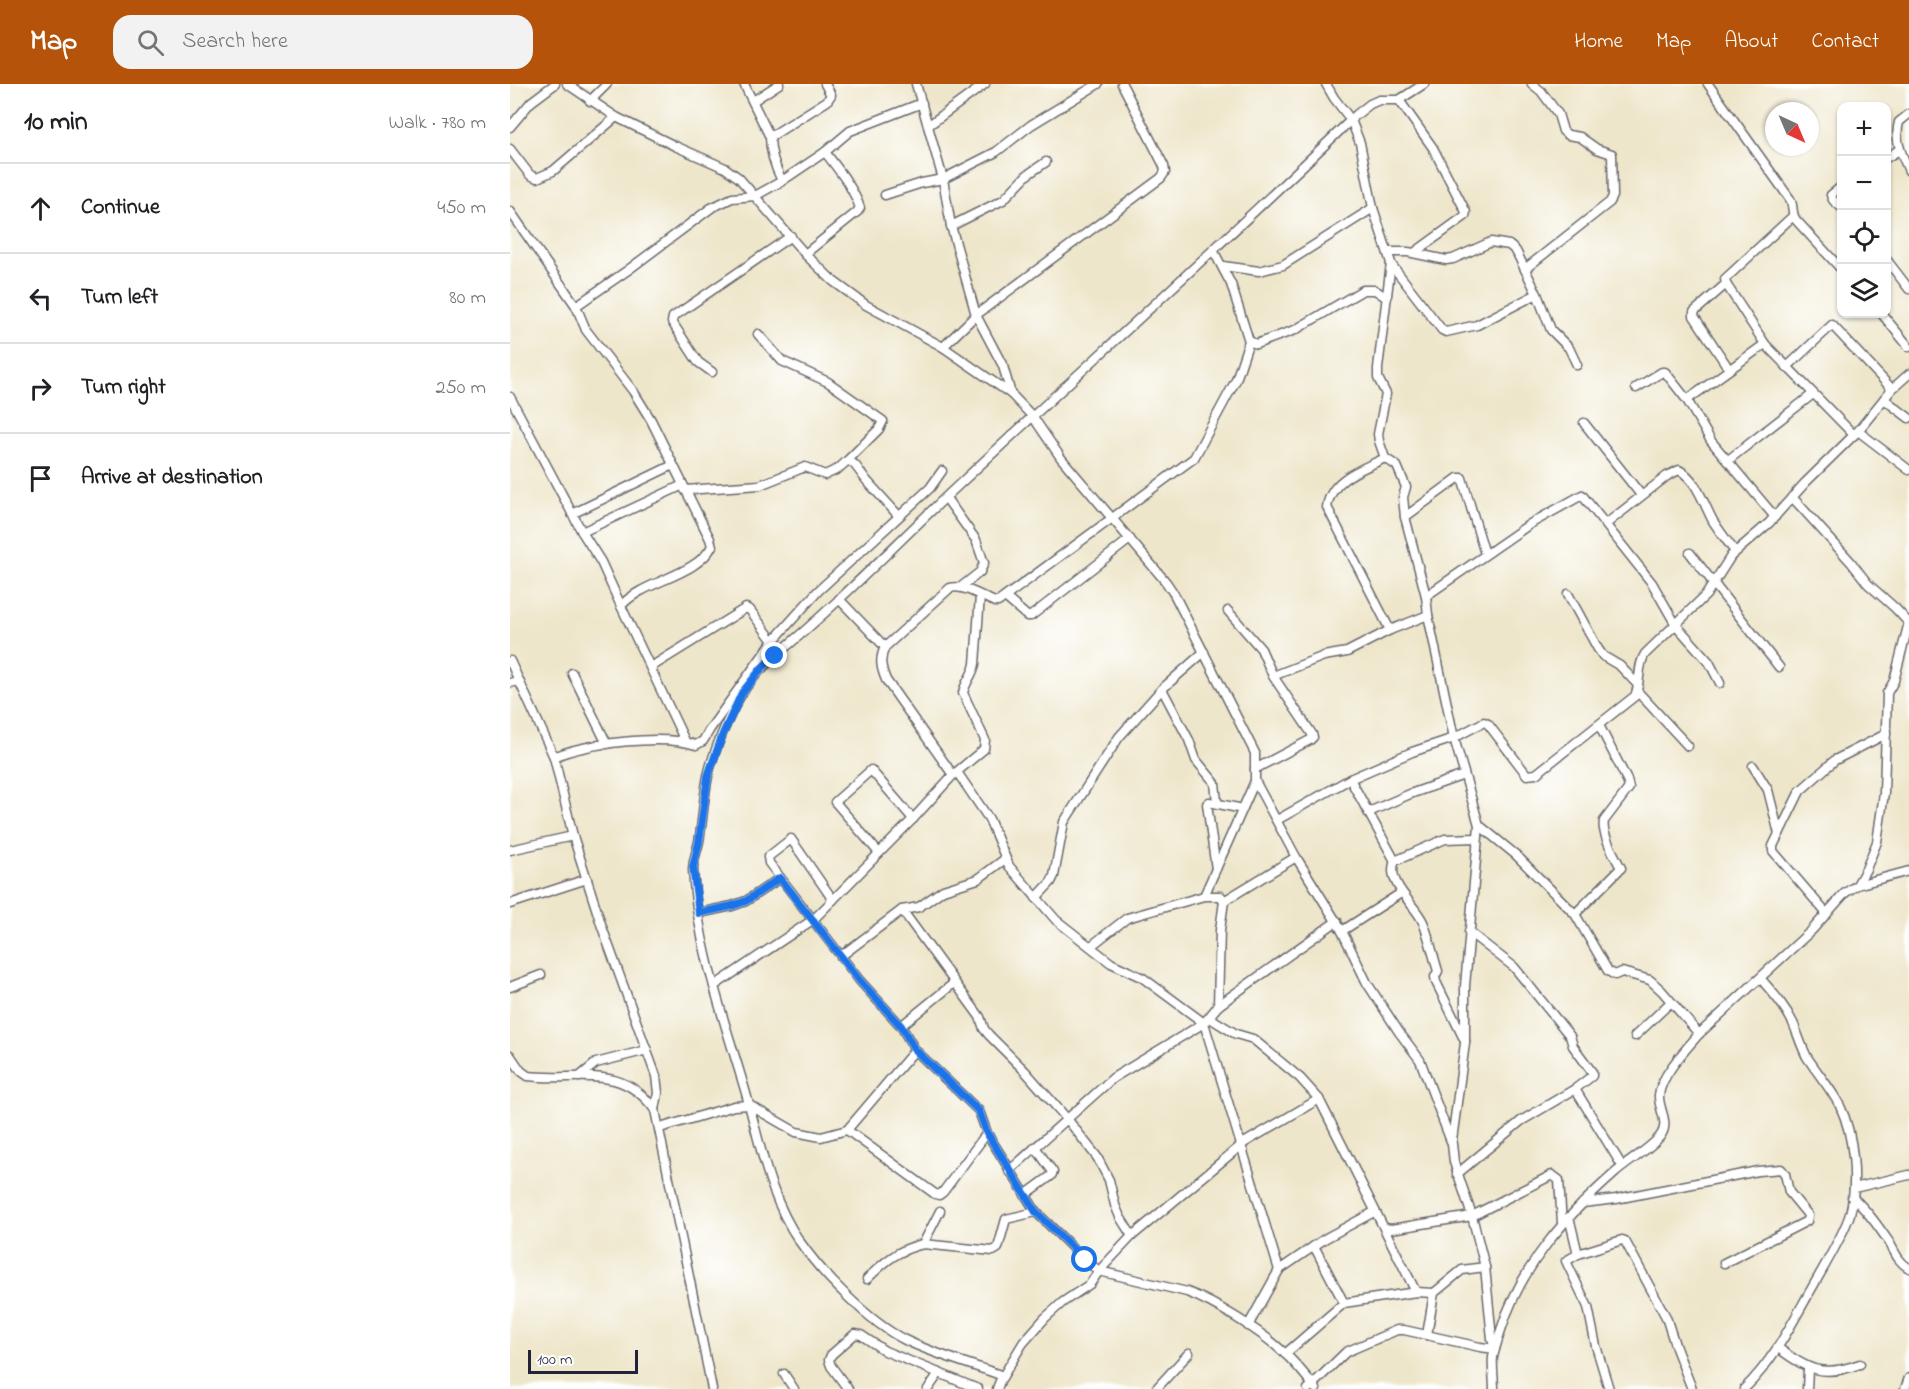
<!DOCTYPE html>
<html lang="en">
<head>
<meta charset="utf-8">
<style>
  :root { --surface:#fff; --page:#f2f2f2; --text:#202124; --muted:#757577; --line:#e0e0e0; --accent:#b45309 }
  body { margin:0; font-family:"Indie Flower",sans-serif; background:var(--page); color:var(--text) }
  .controls { position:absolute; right:18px; top:18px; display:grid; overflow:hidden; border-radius:12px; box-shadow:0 2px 4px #0004 }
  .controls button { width:54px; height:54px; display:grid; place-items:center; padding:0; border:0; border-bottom:2px solid var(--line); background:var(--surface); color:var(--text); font:30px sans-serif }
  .compass { position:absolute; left:1255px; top:18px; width:54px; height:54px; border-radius:50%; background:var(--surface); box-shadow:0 2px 4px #0004; rotate:136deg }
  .scale { position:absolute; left:18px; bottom:15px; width:110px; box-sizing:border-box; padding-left:6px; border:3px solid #22223b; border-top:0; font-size:16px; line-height:21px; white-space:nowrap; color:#22223b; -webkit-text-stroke:4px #fff; paint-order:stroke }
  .stop { position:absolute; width:18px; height:18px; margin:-14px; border:4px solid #1a73e8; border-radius:50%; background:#fff }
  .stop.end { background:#1a73e8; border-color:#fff; box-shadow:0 2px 6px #0008 }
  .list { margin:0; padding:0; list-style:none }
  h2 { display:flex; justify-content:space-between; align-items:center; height:78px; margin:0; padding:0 24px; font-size:26px }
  h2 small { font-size:20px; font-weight:400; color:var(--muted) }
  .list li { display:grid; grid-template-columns:39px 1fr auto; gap:18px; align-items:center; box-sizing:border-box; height:90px; padding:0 24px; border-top:2px solid var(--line) }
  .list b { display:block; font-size:22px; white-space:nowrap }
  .list em { font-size:20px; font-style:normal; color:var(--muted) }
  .icon { flex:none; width:33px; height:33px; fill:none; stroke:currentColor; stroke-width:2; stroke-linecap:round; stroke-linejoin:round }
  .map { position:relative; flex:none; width:1399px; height:1305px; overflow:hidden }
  header { display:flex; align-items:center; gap:36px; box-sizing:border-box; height:84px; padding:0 30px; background:var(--accent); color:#fff }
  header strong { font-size:28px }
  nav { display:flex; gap:33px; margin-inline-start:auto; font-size:21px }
  .search { width:420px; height:54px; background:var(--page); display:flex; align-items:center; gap:15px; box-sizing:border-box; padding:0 21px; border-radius:18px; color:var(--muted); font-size:22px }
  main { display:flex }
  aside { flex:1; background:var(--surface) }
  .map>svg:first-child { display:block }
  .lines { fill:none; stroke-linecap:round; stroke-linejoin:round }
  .street-casing { stroke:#69676d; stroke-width:11 }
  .street { stroke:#fff; stroke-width:8 }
  .route { stroke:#1a73e8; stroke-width:8 }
</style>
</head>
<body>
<header>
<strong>Map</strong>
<div class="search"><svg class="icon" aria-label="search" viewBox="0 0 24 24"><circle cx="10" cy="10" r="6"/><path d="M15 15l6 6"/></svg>Search here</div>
<nav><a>Home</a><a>Map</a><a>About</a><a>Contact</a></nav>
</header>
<main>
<aside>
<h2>10 min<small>Walk · 780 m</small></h2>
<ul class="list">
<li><svg class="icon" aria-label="ahead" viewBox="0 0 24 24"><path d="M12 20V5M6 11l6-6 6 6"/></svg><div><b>Continue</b></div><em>450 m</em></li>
<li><svg class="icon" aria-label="left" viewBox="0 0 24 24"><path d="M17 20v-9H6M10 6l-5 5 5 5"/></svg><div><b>Turn left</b></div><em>80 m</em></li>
<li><svg class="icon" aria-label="right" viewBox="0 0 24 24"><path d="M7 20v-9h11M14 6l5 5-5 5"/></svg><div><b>Turn right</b></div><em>250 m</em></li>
<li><svg class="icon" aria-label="arrive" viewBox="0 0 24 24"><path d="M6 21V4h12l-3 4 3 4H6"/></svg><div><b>Arrive at destination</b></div></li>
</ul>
</aside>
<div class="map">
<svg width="1399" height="1305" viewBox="0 0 1399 1305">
  <rect width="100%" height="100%" fill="#fff"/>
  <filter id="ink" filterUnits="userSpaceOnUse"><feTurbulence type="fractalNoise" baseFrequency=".0167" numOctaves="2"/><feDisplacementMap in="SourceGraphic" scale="12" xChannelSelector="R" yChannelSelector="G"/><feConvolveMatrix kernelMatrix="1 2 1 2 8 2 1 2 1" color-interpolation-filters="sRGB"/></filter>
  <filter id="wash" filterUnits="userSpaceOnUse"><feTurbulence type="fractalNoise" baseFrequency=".008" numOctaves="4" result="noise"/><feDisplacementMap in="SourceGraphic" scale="24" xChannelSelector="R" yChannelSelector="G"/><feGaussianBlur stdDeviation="1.35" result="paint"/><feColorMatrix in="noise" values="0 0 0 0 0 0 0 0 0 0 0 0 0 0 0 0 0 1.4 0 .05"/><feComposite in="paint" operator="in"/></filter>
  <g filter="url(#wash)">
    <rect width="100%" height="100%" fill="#eee6ca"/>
  </g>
  <g filter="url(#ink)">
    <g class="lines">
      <defs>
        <g id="street">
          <path d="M57,0L106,33L165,62L215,84L229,94L295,170L323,197L356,221L433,263L501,310L523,333L551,374L656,498L664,510L745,669V697L786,773L832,847L857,899L889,948L910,976L942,1060L944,1078L962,1132L975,1183L982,1255L985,1265L970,1263L894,1246H887L836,1268L798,1305"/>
          <path d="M234,0L260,53L317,17L321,11L315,0"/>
          <path d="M406,0L433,95L441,142L466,231L493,282L501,310"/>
          <path d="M816,0L824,14L841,36L850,59L863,124L881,179L868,284V294L876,310L868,350L869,357L875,374L887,382L896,403L893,413L895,433L916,512L918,531L944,654L969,741L955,902V959L942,1056"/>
          <path d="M1198,0L1280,115C1284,122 1281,130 1286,136L1332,186"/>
          <path d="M889,16L923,64L956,128L955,132L904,169"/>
          <path d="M80,17L97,0"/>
          <path d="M243,17L269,0"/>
          <path d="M1399,30L1389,38C1384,56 1392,71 1399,87"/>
          <path d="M419,41L475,0"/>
          <path d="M0,43L21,18L45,0"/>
          <path d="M260,53C260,69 265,83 272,97"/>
          <path d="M0,65L20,91L27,94L43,87L106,33"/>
          <path d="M1376,74L1389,66"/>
          <path d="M1332,102L1321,111L1323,116L1332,124"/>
          <path d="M375,111L412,99L433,95L486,68L521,41L588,0"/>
          <path d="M0,127L66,222"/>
          <path d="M441,142L493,116L517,91L536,78"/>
          <path d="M878,168H898L936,176L943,175L981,158L999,161L1006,167L1027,210L1041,246L1059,264L1067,281"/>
          <path d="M295,170L347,128L350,124C343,103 328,85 315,68"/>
          <path d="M1376,175L1399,205"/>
          <path d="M881,180L932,246L936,248L967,241L1027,210"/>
          <path d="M713,182L749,187L773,181L863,124"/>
          <path d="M1015,185L1100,118L1103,112L1102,70L1087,65L1070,53L1058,51L1053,47L1048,30L1031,7L1022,0"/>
          <path d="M1216,200L1255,260L1344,351"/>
          <path d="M1372,230L1399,263"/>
          <path d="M248,250L272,277L318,298L373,337L369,345L338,376"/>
          <path d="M739,257L746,260L785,246L853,206H865L877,214"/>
          <path d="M433,263L466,231L651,94L655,88L654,82L612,0"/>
          <path d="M1277,283L1322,241L1382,305"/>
          <path d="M1219,285L1184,232V228L1216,200L1215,195L1283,132"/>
          <path d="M202,288L188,278L162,238L163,233L281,152"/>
          <path d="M1126,304L1152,288H1155L1177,316L1201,357L1265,433"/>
          <path d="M0,313L72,448L91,478L111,522"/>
          <path d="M1374,315L1399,334"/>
          <path d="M1177,316L1255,260"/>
          <path d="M1074,339L1131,411"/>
          <path d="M1348,347L1399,386"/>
          <path d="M875,374C853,385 821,394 817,423L880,546"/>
          <path d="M1217,377L1303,310"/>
          <path d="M175,406L250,401L295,383L315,391L328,385L338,376L345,381L357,397L388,431"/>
          <path d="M1282,413L1341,478L1358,500L1385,524L1399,539"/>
          <path d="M436,414L466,456L474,479L470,488L451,503"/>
          <path d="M62,430L163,381"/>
          <path d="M895,433L948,394H952L975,470"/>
          <path d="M1096,440L1157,392L1169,386C1187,395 1194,421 1203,437C1210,448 1218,458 1225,468"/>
          <path d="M72,448L173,401"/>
          <path d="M1180,469L1269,583"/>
          <path d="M1058,510L1088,565L1093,572L1110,582L1128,601"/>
          <path d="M916,512L1020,440L1072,411L1142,499L1166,541L1199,578L1210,599"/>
          <path d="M495,513L517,532H521L620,455"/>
          <path d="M329,515L375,563"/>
          <path d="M718,527L751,565L763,592L802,650L803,653L800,656L745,685"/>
          <path d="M0,577L44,673L63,752L92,843L146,992L148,1009L145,1026"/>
          <path d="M141,583L236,524L240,526L263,557"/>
          <path d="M62,589L97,660"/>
          <path d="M763,592L814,572L837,568L880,546L918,531"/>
          <path d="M0,599L9,597"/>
          <path d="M652,605L679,656L686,676L705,699L707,718"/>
          <path d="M1127,607L1178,662"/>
          <path d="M175,657L111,522C132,497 187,492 202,462L200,455L141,336L123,307L76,246L66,222L118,186L201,124L222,114L245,112L272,97L315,68L340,47L412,19"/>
          <path d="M44,673C75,659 154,650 186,661L193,657L200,645L263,557L308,507L420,404L432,387"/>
          <path d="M1243,682L1258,706L1269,750"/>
          <path d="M447,688L479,735L499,782L546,836L601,879L633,894L694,939L769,1186"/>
          <path d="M443,691L376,596C371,584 369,575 375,563L440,504C454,500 472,513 485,518H488L684,374L726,296L739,257L721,200L703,166"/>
          <path d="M840,695L885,777C875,798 905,820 913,838C919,853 923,871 928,887L925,893L926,898L955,957"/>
          <path d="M859,728L900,710L954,691"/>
          <path d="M767,736L840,695L902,668L944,654L974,638L978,640L1017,691L1026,690L1125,612C1131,599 1127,582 1135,570L1196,511L1221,472L1259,439L1295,399L1348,347L1382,305L1399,290"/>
          <path d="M969,741L1006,771L1065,830L1098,887L1105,891L1112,888L1140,896L1152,907L1189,950"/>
          <path d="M0,766L63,752"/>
          <path d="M369,769L325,718L361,686L403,735"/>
          <path d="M885,777L935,755L967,754"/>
          <path d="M706,785L697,720L699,718L733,725"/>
          <path d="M1347,801L1356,785L1367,758L1374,709L1377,609L1384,597L1399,538"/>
          <path d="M694,812L745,697"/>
          <path d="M526,814L541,798L544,792L554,738L609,653L652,605L694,568"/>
          <path d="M323,816L281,755L258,773L259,779L350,897L391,942L405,966L469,1027L477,1049L526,1128L496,1135L488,1164L483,1167L413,1160C389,1165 374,1178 357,1195"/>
          <path d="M714,817L786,773"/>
          <path d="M0,820L77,795"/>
          <path d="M392,826L470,933L474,945L479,951L515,987L558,1036L587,1073L599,1096L605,1121L610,1133L622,1152"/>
          <path d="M189,829L222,822L236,817L270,794"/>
          <path d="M1065,830L1111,784C1105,772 1091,750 1094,737L1119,704L1117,696L1089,641"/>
          <path d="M1317,830L1263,767V762L1290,707L1325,676L1376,650"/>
          <path d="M832,847L888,811L891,808"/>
          <path d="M581,862L617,834L694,812H711L714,817"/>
          <path d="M331,872L392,826L409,823L433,806L468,795L495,775"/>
          <path d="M204,902L304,835L403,735L443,691L474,665L475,656L453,609C455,598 463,591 465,580L470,512"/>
          <path d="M0,903L31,891"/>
          <path d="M708,922L710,846L714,817"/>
          <path d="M700,934L726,950L743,955L790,994L809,1015L906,1208"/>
          <path d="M391,942L444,899"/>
          <path d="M1125,952L1161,918"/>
          <path d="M0,971L11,987L18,992C69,998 110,978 145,1026L202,1305"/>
          <path d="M69,993L86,979L137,966"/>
          <path d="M1065,1005L1112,1082"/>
          <path d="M150,1044L224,1022L239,1021L286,1048L311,1053L337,1046L405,966"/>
          <path d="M337,1046L425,1110L429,1111L433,1108L477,1049"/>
          <path d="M499,1087L603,994L694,939L708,922L720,913L827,837"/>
          <path d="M947,1090L1011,1037L1065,1005L1082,992V988L1063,962L1060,952L1004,883L959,848"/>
          <path d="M1344,1104L1399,1091"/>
          <path d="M515,1111L541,1092L543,1088L525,1063"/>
          <path d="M1342,1113C1357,1126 1368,1142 1379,1158C1385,1168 1388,1178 1399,1184"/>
          <path d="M1073,1119L1106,1115L1248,1087L1271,1085L1275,1090L1279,1108L1298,1131L1297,1137L1214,1179"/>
          <path d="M526,1128L575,1176L589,1187L677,1208C704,1218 751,1247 772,1267C785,1278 796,1292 806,1305"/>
          <path d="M1059,1133L1068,1170"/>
          <path d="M875,1144L881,1145L962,1132L1042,1091L1049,1096L1052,1139"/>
          <path d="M413,1160L430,1127"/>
          <path d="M804,1162L834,1219"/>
          <path d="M738,1242L769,1186L816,1154L864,1128"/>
          <path d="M917,1251L924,1209L952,1186L975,1183"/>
          <path d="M1268,1264C1299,1286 1312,1294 1350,1280"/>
          <path d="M775,1270L834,1219L906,1208L924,1209"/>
          <path d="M274,1290L284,1305"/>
          <path d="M493,1292C461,1280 426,1271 395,1256C359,1238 313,1191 290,1158C258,1112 250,1058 235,1006C214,935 187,861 183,786C183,774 189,763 190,751C193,732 194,711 198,692C203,669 219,630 232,609C241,595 253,583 265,572C332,517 391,454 454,396C585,274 718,155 846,31L860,20L869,16H889L914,0"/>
          <path d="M338,1305L321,1282L319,1276L321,1271L345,1250L351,1251L375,1267L468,1305"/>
          <path d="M418,1305L429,1289"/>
          <path d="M487,1305L490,1297L513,1259L535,1234L553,1218L580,1200L589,1187L622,1152L734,1059L809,1015"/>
          <path d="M646,1305L679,1269"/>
          <path d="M984,1305C984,1295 982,1283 983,1273C985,1264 988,1255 991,1246C1011,1182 1055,1133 1105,1089C1117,1078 1143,1063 1151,1051C1160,1038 1148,1025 1149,1011C1151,991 1176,965 1189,950L1302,846L1335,809L1347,801L1399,787"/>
          <path d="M1099,1305L1086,1262L1078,1223L1056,1177L1068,1170L1112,1156L1115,1157L1156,1233L1166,1264L1182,1305"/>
          <path d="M1234,1305C1262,1278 1279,1245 1298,1211C1310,1189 1333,1153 1340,1130C1348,1099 1344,1051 1330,1022C1321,1005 1308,990 1297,973C1291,962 1288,950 1283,939C1275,922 1263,909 1251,895"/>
          <path d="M1297,1305L1298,1285"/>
          <path d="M1395,1305L1399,1294"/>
        </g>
      </defs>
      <!-- street casing -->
      <use href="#street" class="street-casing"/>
      <!-- street -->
      <use href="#street" class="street"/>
    </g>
  </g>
  <g class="lines" filter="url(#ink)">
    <!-- route -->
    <path class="route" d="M265,572L252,584L232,609L213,650L198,692L189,758L183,783L189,829L222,822L236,817L270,794L350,897L391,942L405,966L469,1027L477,1049L526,1128L575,1176"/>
  </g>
</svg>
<div class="controls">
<button>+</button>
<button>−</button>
<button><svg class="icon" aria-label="locate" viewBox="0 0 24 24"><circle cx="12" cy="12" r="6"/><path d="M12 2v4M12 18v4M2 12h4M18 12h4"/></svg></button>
<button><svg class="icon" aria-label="layers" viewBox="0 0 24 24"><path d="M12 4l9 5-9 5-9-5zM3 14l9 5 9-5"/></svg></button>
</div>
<svg class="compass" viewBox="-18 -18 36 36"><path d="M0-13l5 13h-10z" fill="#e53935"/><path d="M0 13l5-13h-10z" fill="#757577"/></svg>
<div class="scale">100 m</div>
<div class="stop" style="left:575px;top:1176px"></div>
<div class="stop end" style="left:265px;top:572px"></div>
</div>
</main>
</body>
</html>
